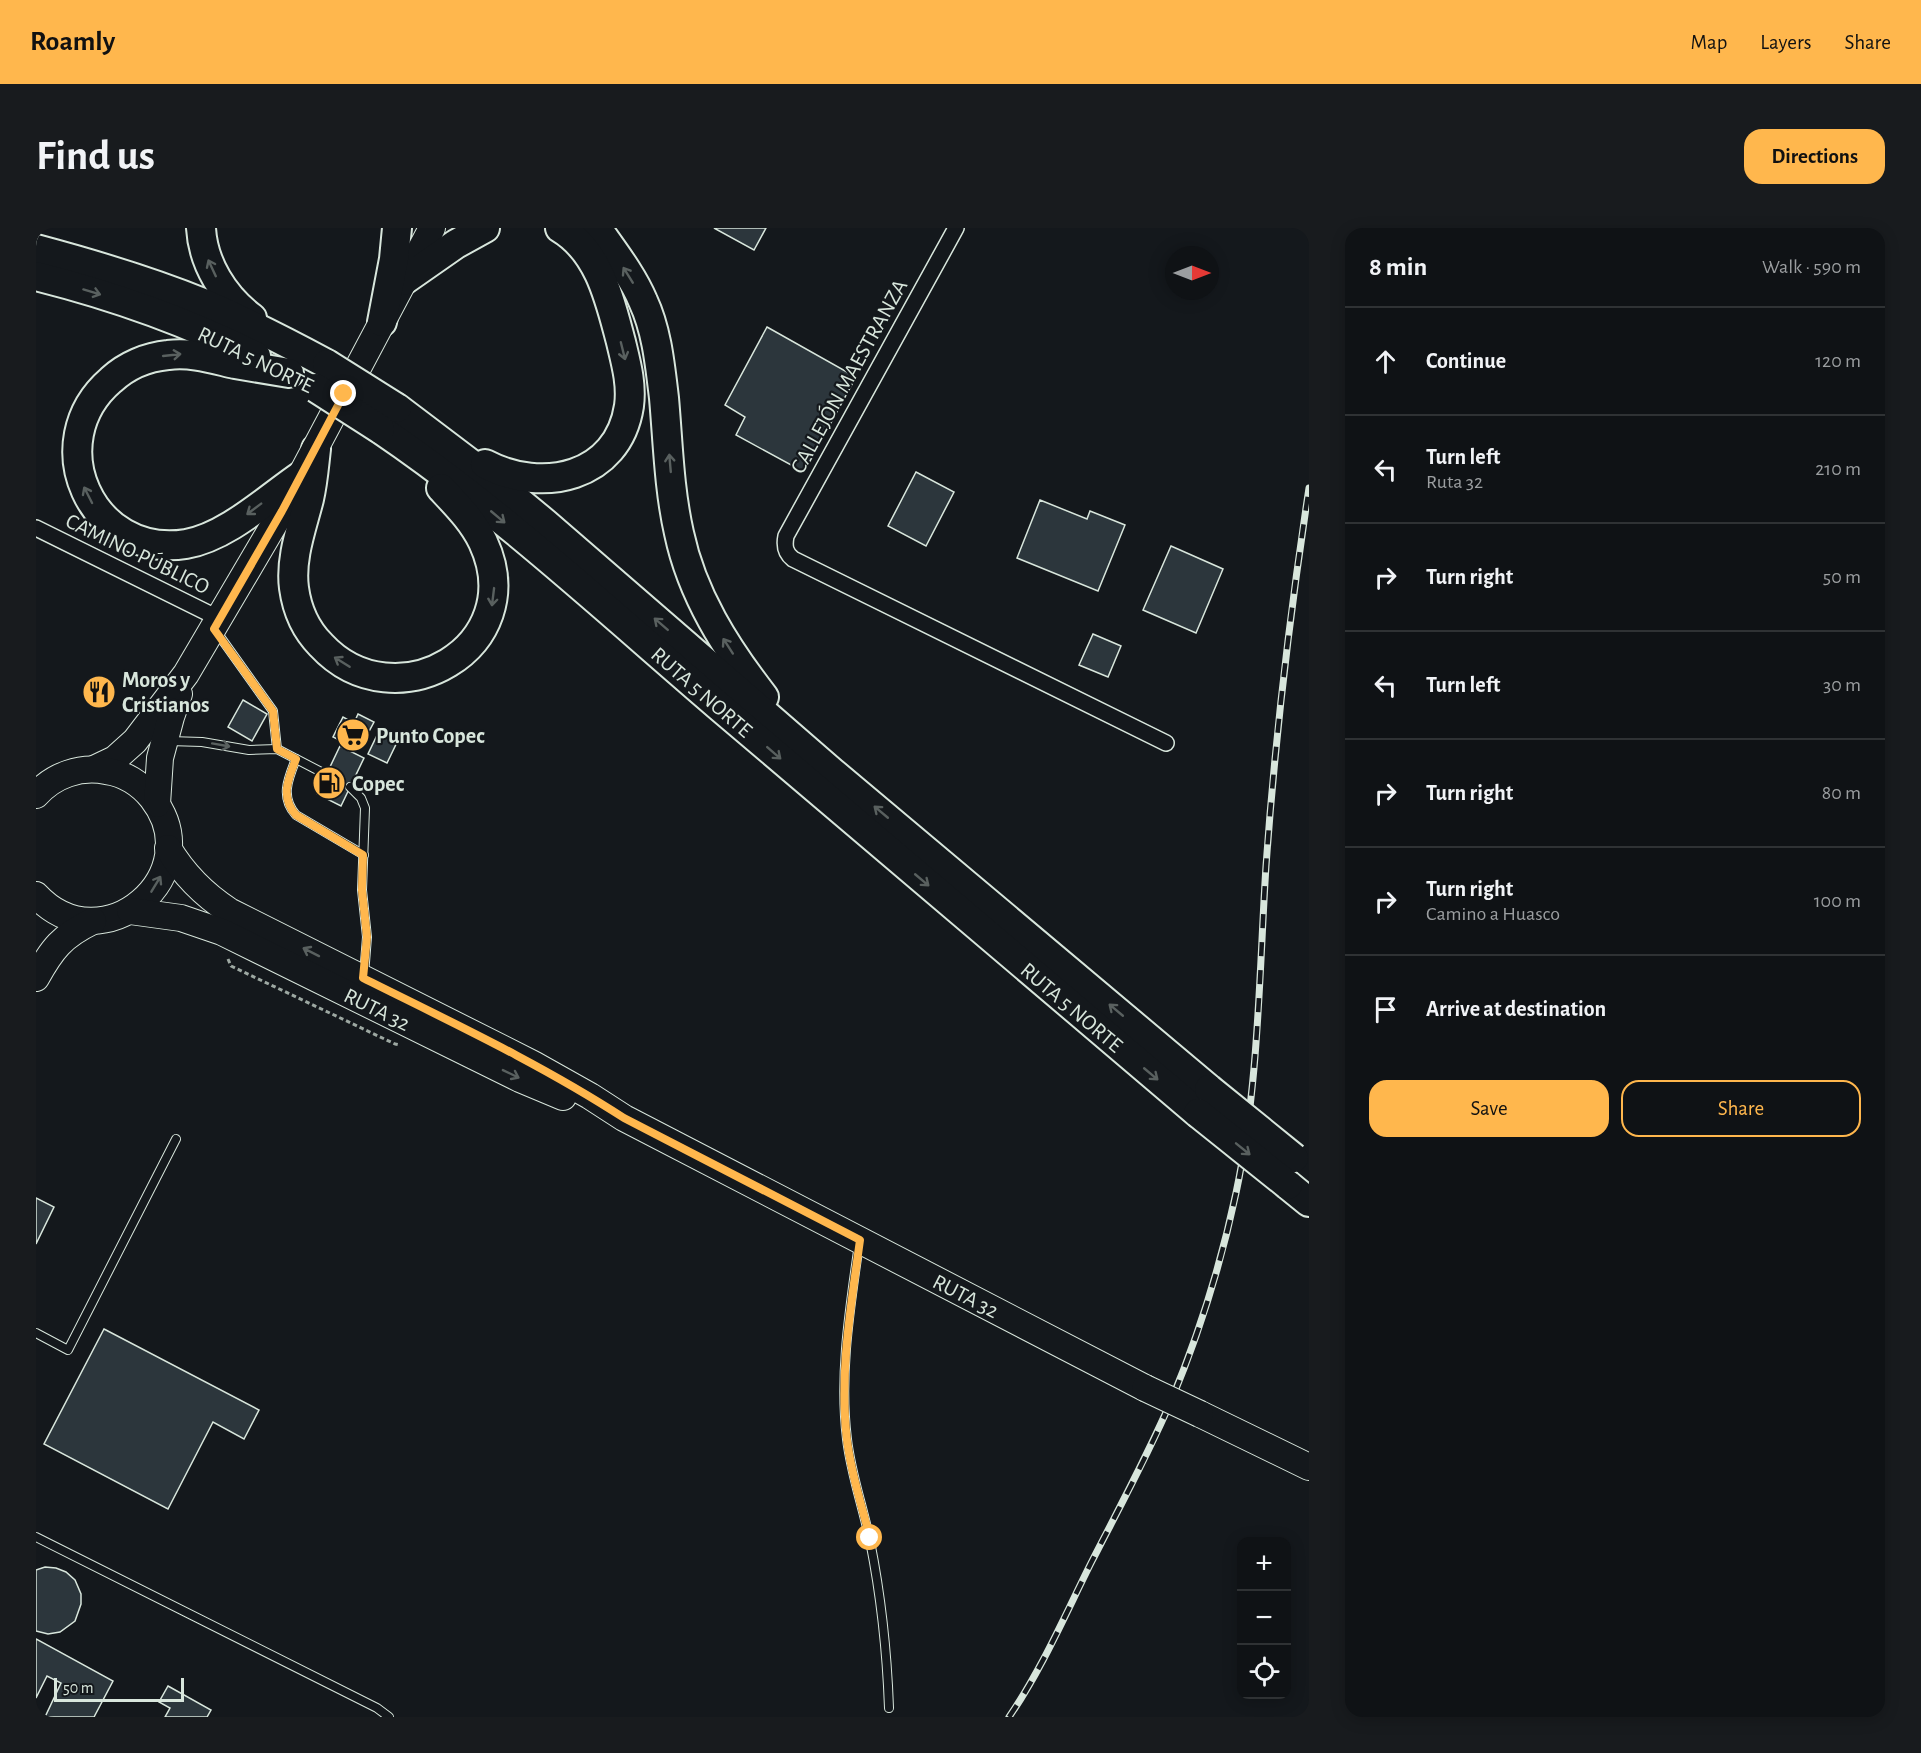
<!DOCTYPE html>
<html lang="en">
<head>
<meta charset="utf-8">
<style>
  :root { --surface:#0f1215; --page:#181b1e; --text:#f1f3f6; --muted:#9b9ea0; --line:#2f3234; --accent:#ffb74d }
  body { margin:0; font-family:"Alegreya Sans",sans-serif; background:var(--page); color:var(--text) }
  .controls { position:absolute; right:18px; bottom:18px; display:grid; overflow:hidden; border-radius:12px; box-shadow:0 3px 15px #0003 }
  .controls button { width:54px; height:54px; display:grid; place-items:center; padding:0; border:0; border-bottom:2px solid var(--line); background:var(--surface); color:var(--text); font:30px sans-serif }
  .compass { position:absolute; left:1129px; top:18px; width:54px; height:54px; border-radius:50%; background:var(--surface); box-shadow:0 3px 15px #0003; rotate:90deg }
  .scale { position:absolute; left:18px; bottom:15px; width:130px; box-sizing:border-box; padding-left:6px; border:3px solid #d8e6dc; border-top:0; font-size:16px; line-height:21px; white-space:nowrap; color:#d8e6dc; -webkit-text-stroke:4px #14181c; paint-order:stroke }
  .stop { position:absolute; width:18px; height:18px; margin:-14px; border:4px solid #ffb74d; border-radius:50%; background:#fff }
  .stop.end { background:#ffb74d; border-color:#fff; box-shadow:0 2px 6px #0008 }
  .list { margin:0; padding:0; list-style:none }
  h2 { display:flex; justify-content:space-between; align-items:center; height:78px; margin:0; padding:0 24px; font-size:26px }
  h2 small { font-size:20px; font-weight:400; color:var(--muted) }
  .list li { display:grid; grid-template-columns:39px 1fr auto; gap:18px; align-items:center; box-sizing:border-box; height:108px; padding:0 24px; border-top:2px solid var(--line) }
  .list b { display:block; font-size:22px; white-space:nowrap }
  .list p { margin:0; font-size:20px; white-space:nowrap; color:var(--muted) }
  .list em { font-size:20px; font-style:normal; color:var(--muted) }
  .actions { display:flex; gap:12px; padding:18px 24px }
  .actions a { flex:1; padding:14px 0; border:2px solid var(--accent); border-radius:18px; text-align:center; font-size:21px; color:var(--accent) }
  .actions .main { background:var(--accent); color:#111 }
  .icon { flex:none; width:33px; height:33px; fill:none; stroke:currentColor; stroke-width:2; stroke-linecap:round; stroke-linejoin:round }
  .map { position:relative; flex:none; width:1273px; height:1489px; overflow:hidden; border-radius:18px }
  header { display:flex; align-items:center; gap:36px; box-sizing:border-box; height:84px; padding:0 30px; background:var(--accent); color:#111 }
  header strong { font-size:28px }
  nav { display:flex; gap:33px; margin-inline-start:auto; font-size:21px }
  .intro { display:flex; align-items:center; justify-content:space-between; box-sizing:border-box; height:144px; padding:0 36px }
  h1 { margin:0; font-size:42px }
  .button { padding:15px 27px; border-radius:18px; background:var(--accent); color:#111; font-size:21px; font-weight:700 }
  main { display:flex; gap:36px; padding:0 36px }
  aside { flex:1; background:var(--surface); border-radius:18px; box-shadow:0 3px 15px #0003 }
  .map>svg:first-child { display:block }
  .building { fill:#2c363c; stroke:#d8e6dc; stroke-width:1.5 }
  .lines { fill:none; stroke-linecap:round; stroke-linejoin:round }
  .service-casing { stroke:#d8e6dc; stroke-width:10 }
  .minor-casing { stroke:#d8e6dc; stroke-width:18 }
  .primary-casing { stroke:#d8e6dc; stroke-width:28 }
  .motorway-casing { stroke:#d8e6dc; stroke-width:32 }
  .path { stroke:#9da8a2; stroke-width:3; stroke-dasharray:4.5 3; stroke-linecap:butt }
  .service { stroke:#14181c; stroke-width:8 }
  .minor { stroke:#14181c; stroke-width:15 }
  .primary { stroke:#14181c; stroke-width:26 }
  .motorway { stroke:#14181c; stroke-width:28 }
  .rail-casing { stroke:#d8e6dc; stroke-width:7 }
  .rail { stroke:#14181c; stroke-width:4.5; stroke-dasharray:14; stroke-linecap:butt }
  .primary-bridge-casing { stroke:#d8e6dc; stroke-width:28; stroke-linecap:butt }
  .motorway-bridge-casing { stroke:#d8e6dc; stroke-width:32; stroke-linecap:butt }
  .primary-bridge { stroke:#14181c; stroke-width:26 }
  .motorway-bridge { stroke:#14181c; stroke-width:28 }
  .oneway { stroke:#59605f }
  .route { stroke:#ffb74d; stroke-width:8 }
  .labels { text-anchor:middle; stroke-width:4.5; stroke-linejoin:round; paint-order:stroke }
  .street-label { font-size:22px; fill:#d8e6dc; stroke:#14181c }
  .poi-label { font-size:22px; font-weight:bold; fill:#d8e6dc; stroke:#14181c; text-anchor:start }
</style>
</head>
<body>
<header>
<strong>Roamly</strong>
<nav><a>Map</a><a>Layers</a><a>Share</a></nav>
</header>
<div class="intro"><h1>Find us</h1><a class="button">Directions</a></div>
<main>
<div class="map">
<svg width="1273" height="1489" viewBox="0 0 1273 1489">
  <rect width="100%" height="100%" fill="#14181c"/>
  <!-- building -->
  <g class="building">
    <path d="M678,0H730L718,22Z"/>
    <path d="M731,99L820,149L768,244L700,207L709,189L689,177Z"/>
    <path d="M880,244L918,264L890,318L852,298Z"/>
    <path d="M1004,272L1051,291L1054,283L1089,297L1062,363L981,330Z"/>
    <path d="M1135,318L1187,341L1160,405L1107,382Z"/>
    <path d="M1057,406L1085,418L1072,449L1043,437Z"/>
    <path d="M207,472L231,486L216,513L192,499Z"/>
    <path d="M322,486L338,494L323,522L297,509L307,489L318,495Z"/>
    <path d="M345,499L364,508L351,535L332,526Z"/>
    <path d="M304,518L328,530L305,578L281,566Z"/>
    <path d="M0,970L18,979L0,1016Z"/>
    <path d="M68,1101L223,1182L208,1211L177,1194L132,1281L8,1216Z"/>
    <path d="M9,1339L20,1340L30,1344L39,1352L45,1366V1376L39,1393L24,1404L12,1406L0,1403V1342Z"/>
    <path d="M0,1411L77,1453L58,1489H9L25,1455L11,1448L0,1470Z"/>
    <path d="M132,1458L175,1482L171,1489H129L134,1480L123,1474Z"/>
  </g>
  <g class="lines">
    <defs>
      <g id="service">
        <path d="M180,403L237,483L241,521"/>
        <path d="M133,513L166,514L213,522L241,521L291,547"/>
        <path d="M260,531C252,551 244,569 260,587L328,627"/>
        <path d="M314,559L325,570L329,580L326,662L331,709L328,747"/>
        <path d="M823,1016C814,1080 803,1146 811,1211C815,1246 827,1279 834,1313C845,1368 851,1424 853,1480"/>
        <path d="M0,1105L32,1122L140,911"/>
        <path d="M0,1309L341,1480L353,1489"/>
      </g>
      <g id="minor">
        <path d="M920,0L750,308C748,318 749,325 757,331L1130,515"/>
        <path d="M0,300L184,391"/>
      </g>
      <g id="primary">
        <path d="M58,541L79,531L99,513L150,446L246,283L396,0"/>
        <path d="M0,567C18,547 44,538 70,543C88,545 105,556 116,570C175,645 67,739 0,667"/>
        <path d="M121,576L124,530L135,489L143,466"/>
        <path id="s1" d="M132,620C148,647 167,666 193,683L497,836L554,868L588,890L1109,1160"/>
        <path id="s2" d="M94,683L145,690L186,704L484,851L527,869"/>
        <path d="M0,750C16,721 26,708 57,693"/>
        <path d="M1164,1186L1273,1239"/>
      </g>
      <g id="motorway">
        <path d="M165,0C167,36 188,69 216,90"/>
        <path d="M561,0C577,23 596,47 607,73C621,103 624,137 628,170C632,215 633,261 643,305C656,367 690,420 728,469"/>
        <path d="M0,21C56,36 113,53 167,75C209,93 250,114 291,136"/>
        <path d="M0,48C76,67 150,93 220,128"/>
        <path d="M367,53L420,16L449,0"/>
        <path d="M346,94L358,31L361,0"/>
        <path d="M253,145C235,142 217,139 199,136C177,131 156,124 132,127C111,129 90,138 75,152C3,214 55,331 150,316C191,309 232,270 266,247"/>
        <path d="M361,180L464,258L510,296L796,544L1173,861"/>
        <path id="s3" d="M344,201C465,283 573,384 684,479C842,615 1002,750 1162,885"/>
        <path d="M280,221C278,238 277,254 273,271C266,299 254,330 258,360C261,382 270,402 285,417C359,497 496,419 447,314C437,293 420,276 405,260"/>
        <path d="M449,236C506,266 582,250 593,178C596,156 590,135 585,114C574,73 564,24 524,0"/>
        <path d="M1252,957L1273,974"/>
      </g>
    </defs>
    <!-- service casing -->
    <use href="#service" class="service-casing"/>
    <!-- minor casing -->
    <use href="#minor" class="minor-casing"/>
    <!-- primary casing -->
    <use href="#primary" class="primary-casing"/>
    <!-- motorway casing -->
    <use href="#motorway" class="motorway-casing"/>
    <!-- path -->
    <path class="path" d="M192,731L195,738L359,816L364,817"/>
    <!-- service -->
    <use href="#service" class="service"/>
    <!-- minor -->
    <use href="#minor" class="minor"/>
    <!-- primary -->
    <use href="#primary" class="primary"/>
    <!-- motorway -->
    <use href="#motorway" class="motorway"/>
    <defs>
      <path id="rail" d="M973,1489C1006,1441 1029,1387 1055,1335C1082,1282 1111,1229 1135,1173C1163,1106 1185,1036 1200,965C1223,857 1223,747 1230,638C1239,511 1254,385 1273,260"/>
    </defs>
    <!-- rail casing -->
    <use href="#rail" class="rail-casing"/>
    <!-- rail -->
    <use href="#rail" class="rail"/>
    <defs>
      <path id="primary-bridge" d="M1109,1160L1164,1186"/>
      <g id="motorway-bridge">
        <path d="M291,136L361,180"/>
        <path d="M280,160L344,201"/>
        <path d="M1173,861L1258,930"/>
        <path d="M1162,885L1252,957"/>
      </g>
    </defs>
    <!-- primary-bridge casing -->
    <use href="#primary-bridge" class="primary-bridge-casing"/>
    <!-- motorway-bridge casing -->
    <use href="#motorway-bridge" class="motorway-bridge-casing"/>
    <!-- primary-bridge -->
    <use href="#primary-bridge" class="primary-bridge"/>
    <!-- motorway-bridge -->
    <use href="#motorway-bridge" class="motorway-bridge"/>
  </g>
  <!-- one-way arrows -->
  <defs><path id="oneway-shaft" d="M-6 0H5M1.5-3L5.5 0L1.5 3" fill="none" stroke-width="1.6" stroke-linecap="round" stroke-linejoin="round" transform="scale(1.5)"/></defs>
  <g class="oneway">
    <use href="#oneway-shaft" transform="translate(176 40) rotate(-115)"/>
    <use href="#oneway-shaft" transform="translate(592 47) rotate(-122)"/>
    <use href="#oneway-shaft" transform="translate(56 64) rotate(17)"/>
    <use href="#oneway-shaft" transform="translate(587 123) rotate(76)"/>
    <use href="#oneway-shaft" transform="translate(136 127) rotate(-6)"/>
    <use href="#oneway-shaft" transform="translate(634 235) rotate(-95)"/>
    <use href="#oneway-shaft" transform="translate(52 267) rotate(-117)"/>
    <use href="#oneway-shaft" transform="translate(218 281) rotate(143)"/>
    <use href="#oneway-shaft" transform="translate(462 289) rotate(40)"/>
    <use href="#oneway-shaft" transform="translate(457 369) rotate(97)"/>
    <use href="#oneway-shaft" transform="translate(625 396) rotate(-139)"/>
    <use href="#oneway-shaft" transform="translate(692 418) rotate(-123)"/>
    <use href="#oneway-shaft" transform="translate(306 434) rotate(-148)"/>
    <use href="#oneway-shaft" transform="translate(185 517) rotate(10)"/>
    <use href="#oneway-shaft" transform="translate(738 525) rotate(41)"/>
    <use href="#oneway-shaft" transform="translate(845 584) rotate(-140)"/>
    <use href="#oneway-shaft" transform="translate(886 652) rotate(40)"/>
    <use href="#oneway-shaft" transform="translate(120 656) rotate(-59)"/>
    <use href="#oneway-shaft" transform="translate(275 724) rotate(-153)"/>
    <use href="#oneway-shaft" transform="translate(1080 782) rotate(-140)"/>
    <use href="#oneway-shaft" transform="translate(475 846) rotate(26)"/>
    <use href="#oneway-shaft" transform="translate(1115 846) rotate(40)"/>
    <use href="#oneway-shaft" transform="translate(1207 921) rotate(39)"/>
  </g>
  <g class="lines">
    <!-- route -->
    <path class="route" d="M308,166L246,283L178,401L237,483L241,521L260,531C252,551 244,569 260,587L327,627L326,662L331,709L327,750C415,794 505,836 588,890L824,1012C815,1078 803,1146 811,1212C815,1246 826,1278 834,1310"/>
  </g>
  <!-- icons -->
  <defs>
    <symbol id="restaurant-disc" viewBox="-11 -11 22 22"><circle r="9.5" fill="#ffb74d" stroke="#14181c"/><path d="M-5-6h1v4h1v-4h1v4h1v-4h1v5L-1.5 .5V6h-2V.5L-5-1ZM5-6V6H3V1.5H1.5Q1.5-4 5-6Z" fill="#111"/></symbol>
    <symbol id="supermarket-disc" viewBox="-11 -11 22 22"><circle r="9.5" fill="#ffb74d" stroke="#14181c"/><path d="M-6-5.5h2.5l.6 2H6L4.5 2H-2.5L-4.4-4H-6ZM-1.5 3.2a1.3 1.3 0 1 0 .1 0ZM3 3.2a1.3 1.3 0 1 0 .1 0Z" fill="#111"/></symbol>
    <symbol id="fuel-disc" viewBox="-11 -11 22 22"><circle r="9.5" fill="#ffb74d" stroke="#14181c"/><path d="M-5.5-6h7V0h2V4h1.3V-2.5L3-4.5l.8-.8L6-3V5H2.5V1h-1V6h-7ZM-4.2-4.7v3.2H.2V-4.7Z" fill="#111"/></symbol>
  </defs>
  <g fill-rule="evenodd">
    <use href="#restaurant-disc" x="44" y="445" width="38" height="38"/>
    <use href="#supermarket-disc" x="298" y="488" width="38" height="38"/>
    <use href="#fuel-disc" x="274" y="536" width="38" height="38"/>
  </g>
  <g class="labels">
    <!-- street labels -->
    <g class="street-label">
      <text transform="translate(220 131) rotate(26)" y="8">RUTA 5 NORTE</text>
      <text transform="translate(812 148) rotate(-61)" y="8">CALLEJÓN MAESTRANZA</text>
      <text transform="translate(102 325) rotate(26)" y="8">CAMINO PÚBLICO</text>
      <text dy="8" stroke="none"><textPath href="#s3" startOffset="416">RUTA 5 NORTE</textPath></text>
      <text dy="8" stroke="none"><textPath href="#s3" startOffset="902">RUTA 5 NORTE</textPath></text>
      <text dy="8" stroke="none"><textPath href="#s2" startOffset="268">RUTA 32</textPath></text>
      <text dy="8" stroke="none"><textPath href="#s1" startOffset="920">RUTA 32</textPath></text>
    </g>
    <!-- poi labels -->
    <g class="poi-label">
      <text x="86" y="459">Moros y<tspan x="86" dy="25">Cristianos</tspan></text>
      <text x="340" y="515">Punto Copec</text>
      <text x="316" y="563">Copec</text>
    </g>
  </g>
</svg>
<div class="controls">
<button>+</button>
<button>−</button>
<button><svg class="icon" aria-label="locate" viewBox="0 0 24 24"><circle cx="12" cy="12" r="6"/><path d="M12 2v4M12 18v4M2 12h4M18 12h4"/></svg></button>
</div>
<svg class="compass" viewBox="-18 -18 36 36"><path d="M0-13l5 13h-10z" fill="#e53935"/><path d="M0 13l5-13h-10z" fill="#9b9ea0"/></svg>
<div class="scale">50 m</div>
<div class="stop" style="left:834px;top:1310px"></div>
<div class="stop end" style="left:308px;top:166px"></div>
</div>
<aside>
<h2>8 min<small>Walk · 590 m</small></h2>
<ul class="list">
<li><svg class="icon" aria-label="ahead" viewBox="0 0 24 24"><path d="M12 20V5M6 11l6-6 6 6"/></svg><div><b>Continue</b></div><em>120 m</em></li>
<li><svg class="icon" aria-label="left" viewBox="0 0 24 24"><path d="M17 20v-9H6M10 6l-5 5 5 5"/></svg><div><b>Turn left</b><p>Ruta 32</p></div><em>210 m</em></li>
<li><svg class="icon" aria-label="right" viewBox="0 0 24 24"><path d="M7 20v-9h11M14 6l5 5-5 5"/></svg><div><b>Turn right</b></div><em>50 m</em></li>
<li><svg class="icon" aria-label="left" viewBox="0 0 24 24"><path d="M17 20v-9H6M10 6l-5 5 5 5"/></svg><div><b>Turn left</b></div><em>30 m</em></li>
<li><svg class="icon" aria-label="right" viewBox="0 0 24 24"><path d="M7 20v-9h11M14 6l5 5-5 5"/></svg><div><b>Turn right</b></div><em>80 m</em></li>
<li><svg class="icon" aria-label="right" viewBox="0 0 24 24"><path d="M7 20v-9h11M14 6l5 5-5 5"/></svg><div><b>Turn right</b><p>Camino a Huasco</p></div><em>100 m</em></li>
<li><svg class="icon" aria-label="arrive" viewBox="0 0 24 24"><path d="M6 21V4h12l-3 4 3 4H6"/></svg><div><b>Arrive at destination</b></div></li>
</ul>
<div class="actions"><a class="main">Save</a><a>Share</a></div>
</aside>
</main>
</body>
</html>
